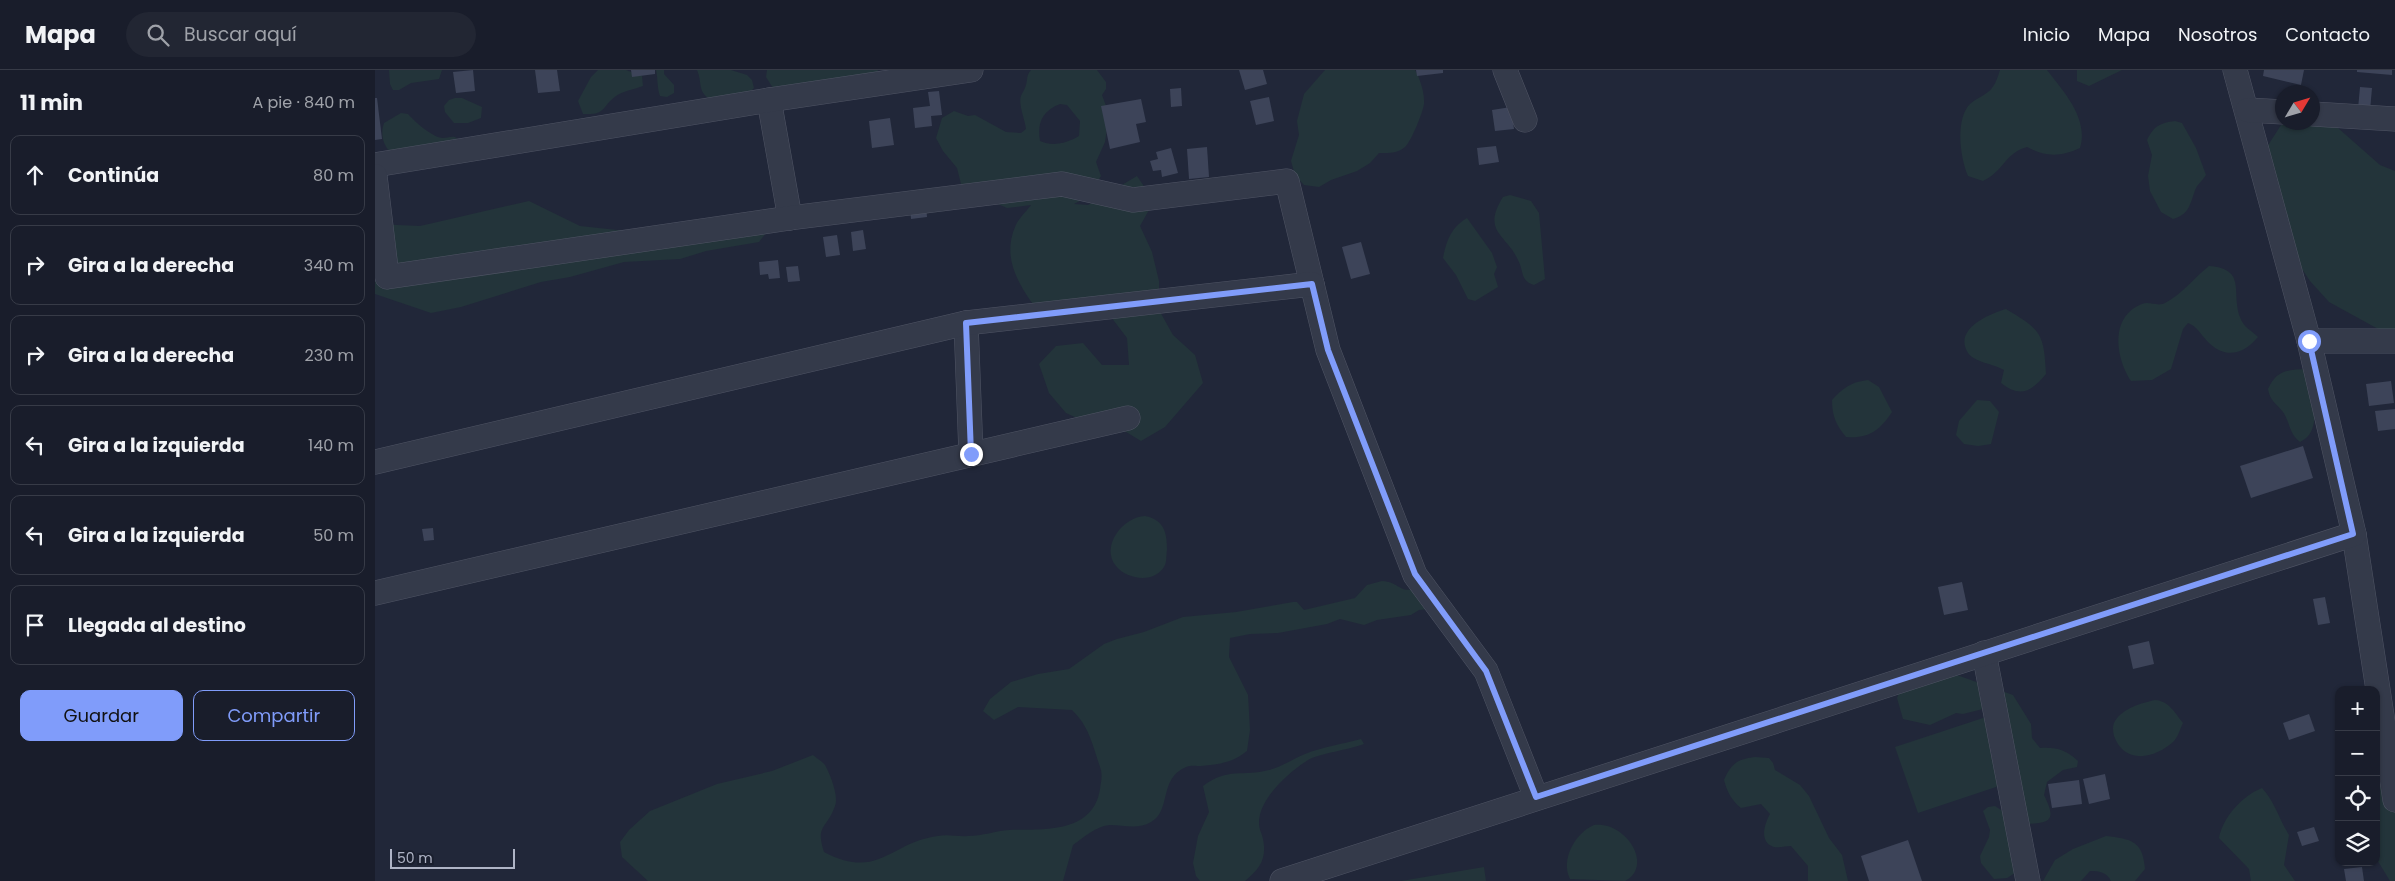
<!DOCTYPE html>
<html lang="es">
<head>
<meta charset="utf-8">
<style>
  :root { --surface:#191d2b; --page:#222633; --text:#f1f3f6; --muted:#9fa2a9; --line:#373b47; --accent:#809cfa }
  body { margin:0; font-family:Poppins,sans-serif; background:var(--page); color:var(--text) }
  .controls { position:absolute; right:15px; bottom:15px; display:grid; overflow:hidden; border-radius:10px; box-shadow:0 1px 4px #0004 }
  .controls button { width:45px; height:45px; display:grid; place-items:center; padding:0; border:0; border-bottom:1px solid var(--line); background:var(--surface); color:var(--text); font:25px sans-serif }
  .compass { position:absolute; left:1900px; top:15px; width:45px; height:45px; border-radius:50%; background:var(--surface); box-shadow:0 1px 4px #0004; rotate:52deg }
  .scale { position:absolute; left:15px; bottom:12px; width:125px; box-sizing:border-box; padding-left:5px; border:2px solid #afb4c6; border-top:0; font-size:14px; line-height:18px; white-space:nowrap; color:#afb4c6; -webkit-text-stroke:4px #1a1f2e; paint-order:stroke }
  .stop { position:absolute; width:15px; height:15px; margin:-11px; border:4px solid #809cfa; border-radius:50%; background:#fff }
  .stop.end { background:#809cfa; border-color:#fff; box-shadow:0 1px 5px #0008 }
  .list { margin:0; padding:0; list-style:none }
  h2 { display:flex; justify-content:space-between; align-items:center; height:65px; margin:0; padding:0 20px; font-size:21px }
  h2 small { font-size:16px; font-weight:400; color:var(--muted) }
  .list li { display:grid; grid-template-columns:32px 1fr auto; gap:15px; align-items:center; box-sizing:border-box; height:80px; margin:0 10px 10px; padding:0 10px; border:1px solid var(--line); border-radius:10px }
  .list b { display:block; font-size:19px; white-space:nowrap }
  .list em { font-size:16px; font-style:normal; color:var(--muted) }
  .actions { display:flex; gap:10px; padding:15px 20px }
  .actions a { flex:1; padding:11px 0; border:1px solid var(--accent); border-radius:10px; text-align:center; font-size:18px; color:var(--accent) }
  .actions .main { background:var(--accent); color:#111 }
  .icon { flex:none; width:28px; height:28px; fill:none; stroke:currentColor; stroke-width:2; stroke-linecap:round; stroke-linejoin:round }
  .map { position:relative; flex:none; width:2020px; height:811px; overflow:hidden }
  header { display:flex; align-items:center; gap:30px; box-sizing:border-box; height:70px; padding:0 25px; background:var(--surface); border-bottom:1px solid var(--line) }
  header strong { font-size:24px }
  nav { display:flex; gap:28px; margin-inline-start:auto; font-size:18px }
  .search { width:350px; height:45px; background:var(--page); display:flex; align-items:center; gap:12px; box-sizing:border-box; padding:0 18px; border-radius:28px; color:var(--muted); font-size:19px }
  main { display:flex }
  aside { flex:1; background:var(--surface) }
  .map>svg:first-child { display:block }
  .green { fill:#23343a; fill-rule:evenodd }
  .building { fill:#3d4459 }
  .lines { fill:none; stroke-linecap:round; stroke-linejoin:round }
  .minor-casing { stroke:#4f5464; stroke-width:25 }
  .minor { stroke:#343a4a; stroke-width:24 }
  .route { stroke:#809cfa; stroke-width:6 }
</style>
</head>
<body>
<header>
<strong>Mapa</strong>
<div class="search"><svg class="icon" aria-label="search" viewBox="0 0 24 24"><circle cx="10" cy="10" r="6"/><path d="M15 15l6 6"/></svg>Buscar aquí</div>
<nav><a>Inicio</a><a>Mapa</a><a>Nosotros</a><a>Contacto</a></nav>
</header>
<main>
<aside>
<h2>11 min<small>A pie · 840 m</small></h2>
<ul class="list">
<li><svg class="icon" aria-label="ahead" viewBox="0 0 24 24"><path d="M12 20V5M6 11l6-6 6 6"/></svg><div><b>Continúa</b></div><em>80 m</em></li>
<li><svg class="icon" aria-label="right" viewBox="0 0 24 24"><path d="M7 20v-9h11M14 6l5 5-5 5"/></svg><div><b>Gira a la derecha</b></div><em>340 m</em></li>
<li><svg class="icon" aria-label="right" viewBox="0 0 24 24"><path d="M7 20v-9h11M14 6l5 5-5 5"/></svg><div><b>Gira a la derecha</b></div><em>230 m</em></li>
<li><svg class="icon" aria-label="left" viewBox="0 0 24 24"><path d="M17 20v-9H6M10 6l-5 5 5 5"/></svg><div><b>Gira a la izquierda</b></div><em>140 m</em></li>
<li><svg class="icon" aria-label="left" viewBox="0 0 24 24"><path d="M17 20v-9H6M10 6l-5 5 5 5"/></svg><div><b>Gira a la izquierda</b></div><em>50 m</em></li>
<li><svg class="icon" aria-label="arrive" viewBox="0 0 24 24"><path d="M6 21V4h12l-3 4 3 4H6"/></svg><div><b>Llegada al destino</b></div></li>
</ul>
<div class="actions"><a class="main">Guardar</a><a>Compartir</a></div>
</aside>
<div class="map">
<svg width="2020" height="811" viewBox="0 0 2020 811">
  <rect width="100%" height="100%" fill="#212739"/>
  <!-- green -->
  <g class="green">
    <path d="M14,0H67L64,9L36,13L24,20H18L15,14Z"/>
    <path d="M223,0H251L267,6L268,16C260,19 248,21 241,26C225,38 232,45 208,44L203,31L216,7Z"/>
    <path d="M281,0H289V4L299,15V23L292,27L285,26C282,18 283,9 281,0Z"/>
    <path d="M322,0H356L372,5L377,10L379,18L374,23L338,31C321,22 328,13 322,0Z"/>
    <path d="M392,0H503L502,3L398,18L391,7Z"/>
    <path d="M656,0H722L731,12V19L727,25L734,44L730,72L721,92L726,106L712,127L699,134L713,135L762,106L779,131L765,156L777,182L784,211V240L798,265L820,285L828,313L790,357L766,371L743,357L715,354L691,343L674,323L664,294L681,276L708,273L727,295H754L752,268L736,247L712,235L657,233C641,210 628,186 640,157C643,149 651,142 656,135L632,138L587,118L582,98L568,81L561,68L567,48L579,41L593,46L600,45L631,62L646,63L651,59C650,50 643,34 646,26C647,23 650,19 651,15C653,8 651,6 656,0ZM685,34L692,35L705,51L704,66C692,73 678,77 665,71C662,53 667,41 685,34Z"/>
    <path d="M950,0H1040C1045,8 1050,24 1049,34C1048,42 1036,72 1030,77C1022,84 1013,83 1004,83L995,93L982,101L956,110L944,117L929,115L920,105L916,91L924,65L922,51L929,24Z"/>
    <path d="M1625,0H1672C1689,22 1714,49 1705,78C1685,87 1671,87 1652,77C1630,83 1629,101 1608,111L1593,106C1585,88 1580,49 1595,34C1601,28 1612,25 1617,18C1621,13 1623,6 1625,0Z"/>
    <path d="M1702,0H1747L1714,16L1702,11Z"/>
    <path d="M80,28H87L107,37L106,48L93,53H79L70,42L69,36L74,30Z"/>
    <path d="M26,43L33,44C39,51 58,68 68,68C72,68 75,66 80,67L86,72L17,84C8,76 5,64 9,53Z"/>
    <path d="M1800,51L1807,53L1821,78L1831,105C1828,110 1823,114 1821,118C1815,132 1816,144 1798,149L1786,142L1775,121L1773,106L1777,85L1772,70C1779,56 1785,53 1800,51Z"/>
    <path d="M1938,51L1963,58L2005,95L2020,101V264L2005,260L1954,232L1935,211L1921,190L1890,80L1906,55Z"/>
    <path d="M1135,125L1156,131L1164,143L1170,209L1159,215C1145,211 1149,201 1143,190C1132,165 1106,162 1128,127Z"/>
    <path d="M154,131L205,156L261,162L402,149L384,172L331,181L305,189L249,192L195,207L166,212L86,237L56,243L0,224V154L45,156Z"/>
    <path d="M1092,148L1117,183L1122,197L1119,204L1123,217L1100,231L1093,229L1081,205L1068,188C1071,172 1076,157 1092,148Z"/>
    <path d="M1834,196C1872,199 1856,222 1865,247C1868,257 1876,260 1883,267C1868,285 1850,289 1833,272C1826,265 1822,256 1813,253L1808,259L1796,299L1777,310L1756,311C1741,288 1734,247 1767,234C1775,231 1782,237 1790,233C1806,225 1820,207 1834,196Z"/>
    <path d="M1631,239C1666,260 1669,263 1671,304C1656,322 1645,328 1626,313L1629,300C1619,294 1599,292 1593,283C1578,259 1614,244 1631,239Z"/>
    <path d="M1933,299C1936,321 1950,361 1925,372C1914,364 1915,352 1908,342C1901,333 1895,331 1893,319C1902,299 1913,300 1933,299Z"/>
    <path d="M1493,310L1504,317L1517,342C1505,360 1494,369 1471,367C1461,355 1457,346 1457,330C1468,318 1476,312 1493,310Z"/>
    <path d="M1602,330L1615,331L1624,342L1616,374L1603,376L1589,374L1581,365L1584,351Z"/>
    <path d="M770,446C789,450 792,462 792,480C791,484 792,491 790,495C781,514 752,510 741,496C725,476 748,447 770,446Z"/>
    <path d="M1007,511C1029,513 1022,526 1047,516L1055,539L1044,540L1036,545L1002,550L989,555L965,549L952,554L903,563L875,564L855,568L854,587L873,625L875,660L872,681C857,693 845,694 826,696C822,696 815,695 811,697C783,709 797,740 776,752C763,760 749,755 735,755C721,756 709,767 698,775L688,811H273L247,787L245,772L254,760L275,741L342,714L397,701L438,685C441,688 447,691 450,695C455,704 464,726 460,736C452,759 440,755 449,782C504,811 515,772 563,766C573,764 583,767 593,766C607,766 621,761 634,760C668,759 718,764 725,719C726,711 728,705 725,697C718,676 714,656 697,640L643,637L619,650L608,641L615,629L636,612L663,604L694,599L729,574L742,569L769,562L808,547L861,542L918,532H922L929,540L980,528L992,515Z"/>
    <path d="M1579,604L1638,625L1656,654L1657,668L1665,678C1682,677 1691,680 1703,691L1702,697L1688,700L1672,712L1669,725C1680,748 1679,753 1651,754L1608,639L1588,644L1581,643L1555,655L1528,649L1522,628L1525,621Z"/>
    <path d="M1780,630C1794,631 1800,643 1808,653C1805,659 1803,667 1799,671C1781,688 1750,696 1739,666C1738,661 1737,656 1740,651C1748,638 1767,633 1780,630Z"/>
    <path d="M1611,647L1633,713L1543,743L1520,677Z"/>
    <path d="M986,669L989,674C974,680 945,683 933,690C914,702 883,729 884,754C884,759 887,764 888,769C892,789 885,798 870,811H825L821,806L818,793L823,766L834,742L828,716C853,697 868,707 894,700C906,697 918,689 930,684C947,677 968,674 986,669Z"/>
    <path d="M2020,677V811H2015L2001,788V681Z"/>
    <path d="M1380,687L1394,688L1398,693L1400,700L1425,715L1434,726L1454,768L1467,785L1473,811H1433V796L1416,776C1411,776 1404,778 1399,777C1383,772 1390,753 1395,744L1386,734L1366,738C1356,730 1352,721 1349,710C1356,694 1362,689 1380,687Z"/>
    <path d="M1887,718C1900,732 1904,749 1914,765L1909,795L1920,811H1876L1874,799L1844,768C1848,747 1867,726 1887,718Z"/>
    <path d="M1620,736L1632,744L1643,801L1632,808L1619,809L1606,793L1605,786L1614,767L1615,760L1608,741L1613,737Z"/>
    <path d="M1219,755C1251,751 1279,796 1250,811L1195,809C1185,790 1200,763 1219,755Z"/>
    <path d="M1731,766C1755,769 1768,770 1770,799L1760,811H1736C1732,802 1724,801 1715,801L1706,811H1668L1680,790L1698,779Z"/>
    <path d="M1109,797L1111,811H1026Z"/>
  </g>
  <!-- building -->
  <g class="building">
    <path d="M98,0L100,21L81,23L78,2Z"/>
    <path d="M160,0H182L185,21L163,23Z"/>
    <path d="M256,0H280V4L257,7Z"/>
    <path d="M864,0H888L892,14L870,20Z"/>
    <path d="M1041,0H1068V3L1042,6Z"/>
    <path d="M1889,0H1929L1926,15L1888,6Z"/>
    <path d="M1982,0H2017V5L1982,2Z"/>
    <path d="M1985,17L1997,18L1995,41L1983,39Z"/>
    <path d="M806,18L807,36L796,37L795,19Z"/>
    <path d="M564,21L567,45L556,46L557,56L540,58L538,38L555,36L553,22Z"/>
    <path d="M894,27L899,51L881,55L875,31Z"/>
    <path d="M0,28H2L7,69L0,70Z"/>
    <path d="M766,29L771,52L761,54L765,72L735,79L726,36Z"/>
    <path d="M1136,37L1139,59L1120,61L1117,40Z"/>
    <path d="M515,48L519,75L497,78L494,51Z"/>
    <path d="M1121,76L1124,92L1104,95L1102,78Z"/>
    <path d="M832,77L834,107L814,109L812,79Z"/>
    <path d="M796,78L803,103L787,107L786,100L778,101L775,91L783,89L781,82Z"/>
    <path d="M551,136L552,147L536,149L535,138Z"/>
    <path d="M488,160L491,179L478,181L476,162Z"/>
    <path d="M462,165L465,185L451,187L448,167Z"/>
    <path d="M986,172L995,204L976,209L967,177Z"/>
    <path d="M403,190L405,208L394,209L393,204L385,205L384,192Z"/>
    <path d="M423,196L425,211L413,212L411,197Z"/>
    <path d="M2016,311L2019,333L1994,336L1991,314Z"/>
    <path d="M2020,339V359L2003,361L2000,341Z"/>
    <path d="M1928,376L1938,408L1876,428L1865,396Z"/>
    <path d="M58,458L59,470L49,471L47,459Z"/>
    <path d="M1587,512L1593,540L1569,545L1563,517Z"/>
    <path d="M1950,527L1955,553L1943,555L1938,529Z"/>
    <path d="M1774,571L1779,594L1758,599L1753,576Z"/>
    <path d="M1934,644L1940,661L1914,670L1908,653Z"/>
    <path d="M1730,704L1735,729L1714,734L1708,709Z"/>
    <path d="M1704,710L1707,734L1677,738L1673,714Z"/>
    <path d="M1939,757L1944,771L1927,776L1922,762Z"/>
    <path d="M1533,770L1547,811H1494L1486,786Z"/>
    <path d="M1987,797L1989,811H1971L1969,799Z"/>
  </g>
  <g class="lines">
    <defs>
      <g id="minor">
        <path d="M1130,0L1150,50"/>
        <path d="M1860,0L1934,271L1979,464L2020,730"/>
        <path d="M394,30L415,148"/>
        <path d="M1873,40L1908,42"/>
        <path d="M1938,44L2020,49"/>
        <path d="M0,95L394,30L596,0"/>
        <path d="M0,106L12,207L415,148L687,114L758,130L912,111L953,280L1040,505L1111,601L1161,727"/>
        <path d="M591,253L596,384"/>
        <path d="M1934,271H2020"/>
        <path d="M0,392L591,253L937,214"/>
        <path d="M0,523L753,348"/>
        <path d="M1609,583L1653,811"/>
        <path d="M907,811L1979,464"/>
      </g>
    </defs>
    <!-- minor casing -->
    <use href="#minor" class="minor-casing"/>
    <!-- minor -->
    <use href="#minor" class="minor"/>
  </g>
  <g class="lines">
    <!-- route -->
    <path class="route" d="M596,384L591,253L937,214L953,280L1040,504L1111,601L1161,727L1978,464L1934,271"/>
  </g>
</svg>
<div class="controls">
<button>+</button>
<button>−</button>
<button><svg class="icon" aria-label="locate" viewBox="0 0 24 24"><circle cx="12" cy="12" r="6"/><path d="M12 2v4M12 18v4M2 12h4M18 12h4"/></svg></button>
<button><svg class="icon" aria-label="layers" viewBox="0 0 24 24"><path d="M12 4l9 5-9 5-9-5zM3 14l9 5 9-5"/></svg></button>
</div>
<svg class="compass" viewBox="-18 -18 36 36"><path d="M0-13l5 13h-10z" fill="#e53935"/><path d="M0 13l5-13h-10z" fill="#9fa2a9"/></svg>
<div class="scale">50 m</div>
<div class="stop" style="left:1934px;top:271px"></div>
<div class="stop end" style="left:596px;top:384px"></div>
</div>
</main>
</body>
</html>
